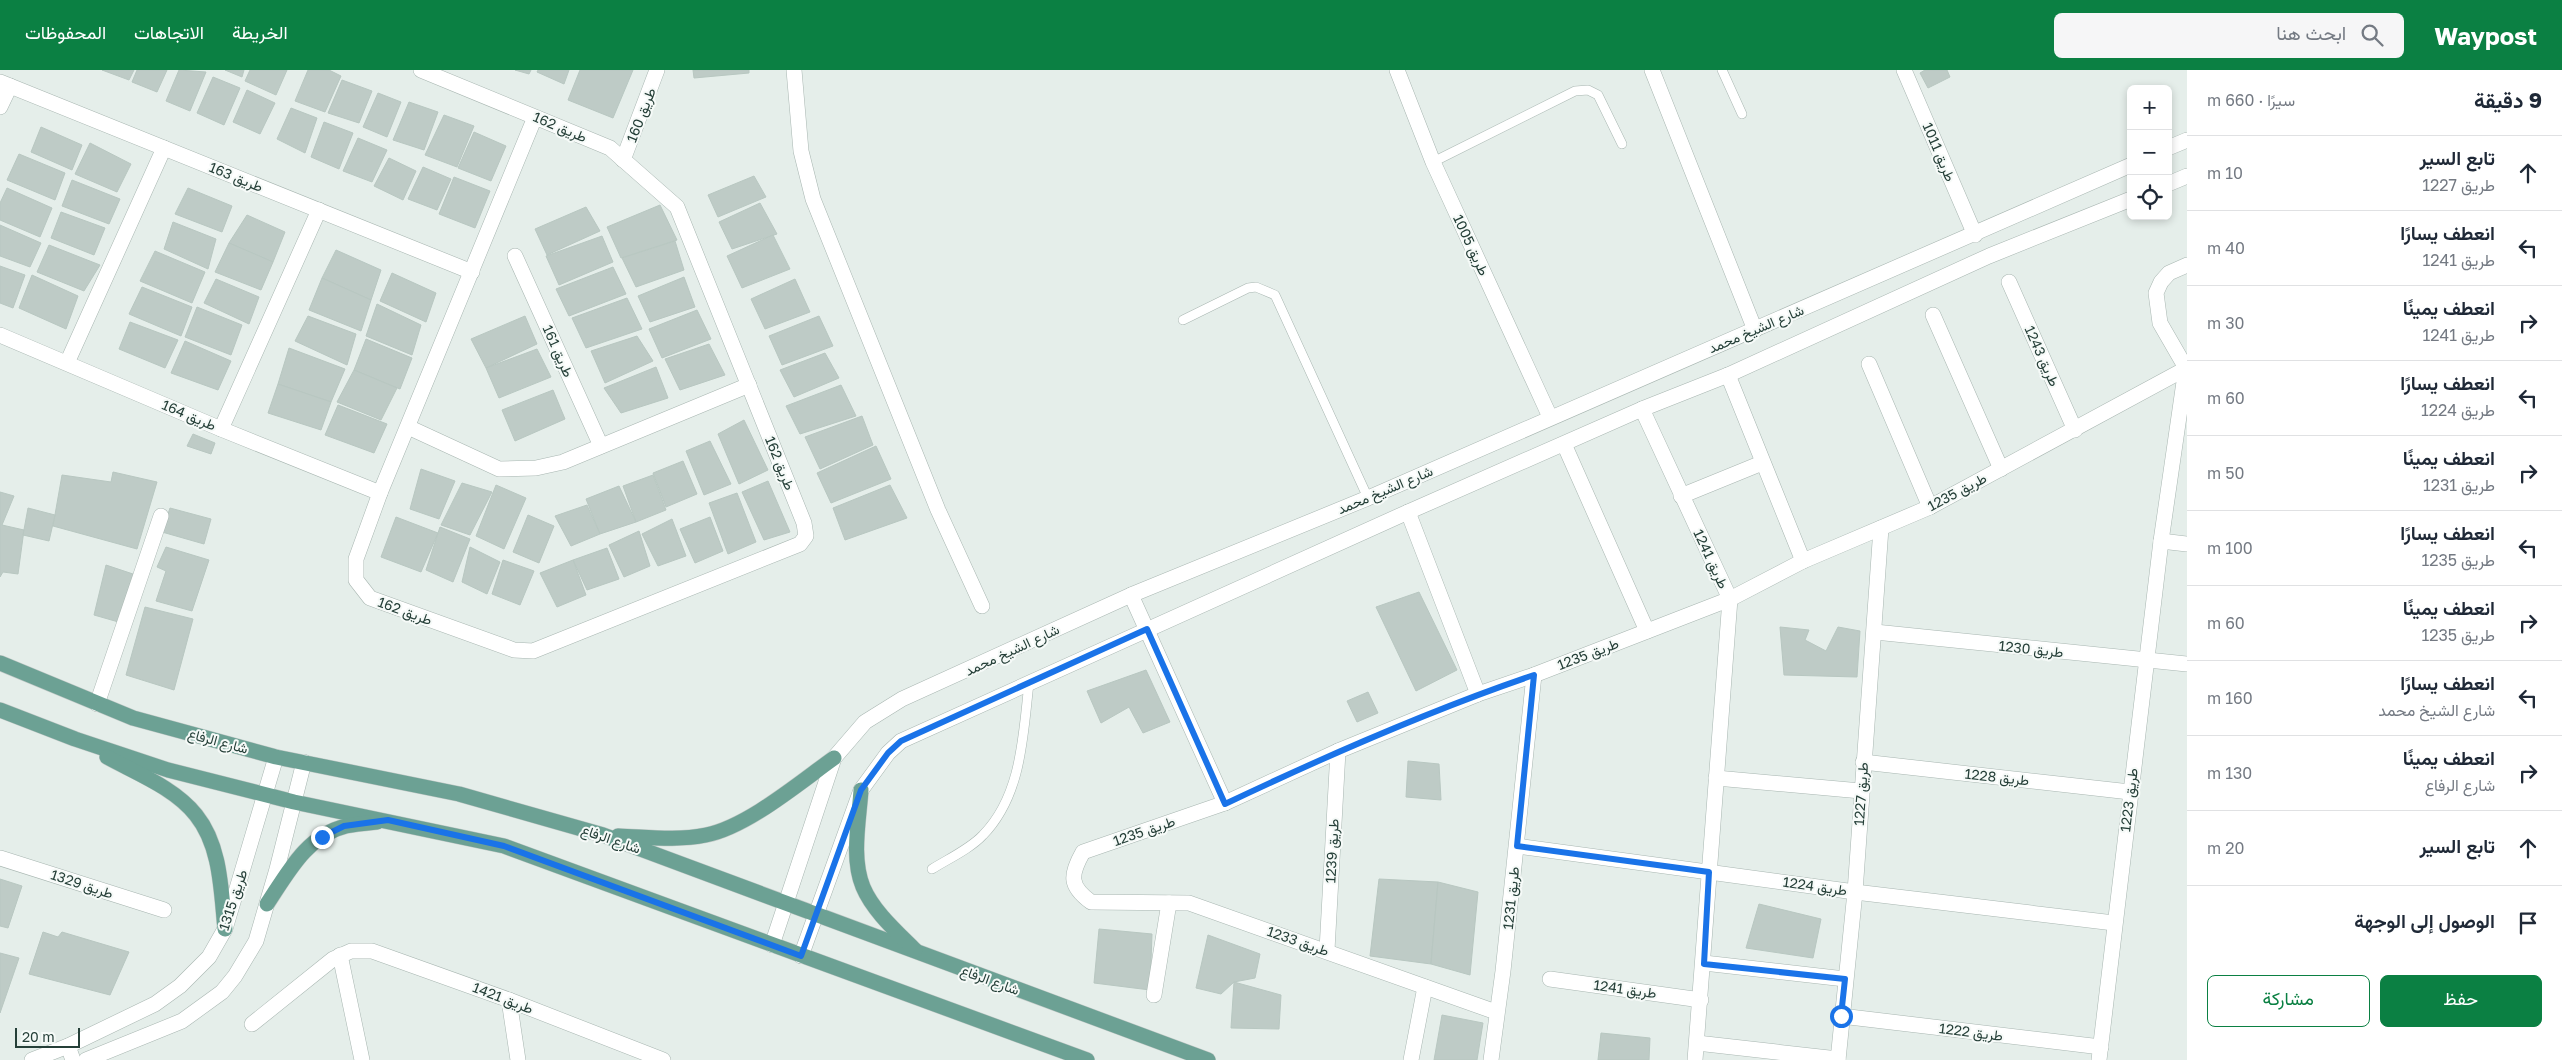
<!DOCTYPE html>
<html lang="ar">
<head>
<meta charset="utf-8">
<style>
  :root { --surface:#fff; --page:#f6f6f7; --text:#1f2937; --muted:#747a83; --line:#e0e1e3; --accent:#0b8043 }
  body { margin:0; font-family:"Golos Text",Vazirmatn,sans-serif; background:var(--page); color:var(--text); direction:rtl }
  .controls { position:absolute; right:15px; top:15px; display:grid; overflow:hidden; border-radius:8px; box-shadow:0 2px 8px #0003 }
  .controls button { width:45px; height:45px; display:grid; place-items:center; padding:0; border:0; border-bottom:1px solid var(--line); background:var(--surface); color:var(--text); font:25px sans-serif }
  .scale { position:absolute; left:15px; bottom:12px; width:65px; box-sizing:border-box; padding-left:5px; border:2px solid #253f38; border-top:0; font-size:14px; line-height:18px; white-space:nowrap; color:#253f38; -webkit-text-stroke:4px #f6faf8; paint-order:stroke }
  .stop { position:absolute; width:15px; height:15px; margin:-11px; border:4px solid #1a73e8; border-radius:50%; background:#fff }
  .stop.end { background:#1a73e8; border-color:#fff; box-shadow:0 1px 5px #0008 }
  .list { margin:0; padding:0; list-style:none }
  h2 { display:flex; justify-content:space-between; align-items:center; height:65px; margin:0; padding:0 20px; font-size:21px }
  h2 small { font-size:16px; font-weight:400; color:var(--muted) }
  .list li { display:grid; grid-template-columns:32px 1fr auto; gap:15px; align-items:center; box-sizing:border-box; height:75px; padding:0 20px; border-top:1px solid var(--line) }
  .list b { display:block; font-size:19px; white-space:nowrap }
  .list p { margin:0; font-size:16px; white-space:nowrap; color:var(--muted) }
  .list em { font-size:16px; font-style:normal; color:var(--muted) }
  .actions { display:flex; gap:10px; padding:15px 20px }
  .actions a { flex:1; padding:11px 0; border:1px solid var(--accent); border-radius:8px; text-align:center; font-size:18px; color:var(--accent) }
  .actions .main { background:var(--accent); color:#fff }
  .icon { flex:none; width:28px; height:28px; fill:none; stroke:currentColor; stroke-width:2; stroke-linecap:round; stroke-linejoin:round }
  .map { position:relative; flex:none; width:2187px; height:990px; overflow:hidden; direction:ltr }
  header { display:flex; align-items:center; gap:30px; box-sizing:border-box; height:70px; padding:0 25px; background:var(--accent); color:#fff }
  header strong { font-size:24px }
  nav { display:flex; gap:28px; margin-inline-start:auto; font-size:18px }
  .search { width:350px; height:45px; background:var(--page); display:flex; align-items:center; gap:12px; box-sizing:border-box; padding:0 18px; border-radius:8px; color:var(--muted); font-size:19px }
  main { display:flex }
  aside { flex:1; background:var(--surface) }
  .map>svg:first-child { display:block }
  .building { fill:#becbc6; stroke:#b8c7c1 }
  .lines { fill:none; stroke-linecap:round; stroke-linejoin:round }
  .service-casing { stroke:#a8b6b1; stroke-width:10 }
  .minor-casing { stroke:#a8b6b1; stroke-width:16 }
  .tertiary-casing { stroke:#a8b6b1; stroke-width:16 }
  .primary-casing { stroke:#c2c9c7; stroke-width:16 }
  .service { stroke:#fff; stroke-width:9 }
  .minor { stroke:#fff; stroke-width:15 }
  .tertiary { stroke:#fff; stroke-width:15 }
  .primary { stroke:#6ca194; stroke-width:15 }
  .route { stroke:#1a73e8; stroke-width:6 }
  .labels { text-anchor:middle; stroke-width:4; stroke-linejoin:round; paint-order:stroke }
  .street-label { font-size:14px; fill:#253f38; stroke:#f6faf8 }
</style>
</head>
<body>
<header>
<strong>Waypost</strong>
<div class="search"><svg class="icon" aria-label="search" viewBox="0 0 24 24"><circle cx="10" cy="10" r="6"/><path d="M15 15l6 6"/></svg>ابحث هنا</div>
<nav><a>الخريطة</a><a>الاتجاهات</a><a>المحفوظات</a></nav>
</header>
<main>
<aside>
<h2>9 دقيقة<small>سيرًا · 660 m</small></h2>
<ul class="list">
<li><svg class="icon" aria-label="ahead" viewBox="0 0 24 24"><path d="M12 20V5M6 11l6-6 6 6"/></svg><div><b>تابع السير</b><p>طريق 1227</p></div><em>10 m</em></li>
<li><svg class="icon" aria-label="left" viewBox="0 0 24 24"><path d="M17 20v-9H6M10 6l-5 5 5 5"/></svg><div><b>انعطف يسارًا</b><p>طريق 1241</p></div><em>40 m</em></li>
<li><svg class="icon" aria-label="right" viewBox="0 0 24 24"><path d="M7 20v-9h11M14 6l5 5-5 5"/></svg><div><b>انعطف يمينًا</b><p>طريق 1241</p></div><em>30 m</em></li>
<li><svg class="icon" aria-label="left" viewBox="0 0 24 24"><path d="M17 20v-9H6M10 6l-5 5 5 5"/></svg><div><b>انعطف يسارًا</b><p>طريق 1224</p></div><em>60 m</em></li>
<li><svg class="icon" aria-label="right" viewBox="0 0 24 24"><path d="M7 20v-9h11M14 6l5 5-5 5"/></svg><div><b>انعطف يمينًا</b><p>طريق 1231</p></div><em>50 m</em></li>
<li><svg class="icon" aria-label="left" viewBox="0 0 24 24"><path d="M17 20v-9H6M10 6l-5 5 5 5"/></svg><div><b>انعطف يسارًا</b><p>طريق 1235</p></div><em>100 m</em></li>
<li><svg class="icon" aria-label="right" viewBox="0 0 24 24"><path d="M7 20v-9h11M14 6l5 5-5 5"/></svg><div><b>انعطف يمينًا</b><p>طريق 1235</p></div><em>60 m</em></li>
<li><svg class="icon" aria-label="left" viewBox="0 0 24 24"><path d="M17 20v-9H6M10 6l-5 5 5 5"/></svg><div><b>انعطف يسارًا</b><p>شارع الشيخ محمد</p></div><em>160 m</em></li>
<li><svg class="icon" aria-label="right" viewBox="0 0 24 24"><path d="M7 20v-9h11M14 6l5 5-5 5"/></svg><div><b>انعطف يمينًا</b><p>شارع الرفاع</p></div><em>130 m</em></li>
<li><svg class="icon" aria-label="ahead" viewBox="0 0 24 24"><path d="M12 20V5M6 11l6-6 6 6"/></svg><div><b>تابع السير</b></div><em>20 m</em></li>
<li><svg class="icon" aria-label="arrive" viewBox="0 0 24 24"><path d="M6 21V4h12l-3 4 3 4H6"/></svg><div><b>الوصول إلى الوجهة</b></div></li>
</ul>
<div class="actions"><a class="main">حفظ</a><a>مشاركة</a></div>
</aside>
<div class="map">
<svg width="2187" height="990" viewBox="0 0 2187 990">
  <rect width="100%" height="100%" fill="#e5eeea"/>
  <!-- building -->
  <g class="building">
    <path d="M102,0H134L129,10Z"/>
    <path d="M137,0H167L157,22L132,12Z"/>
    <path d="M179,0L206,2L190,41L166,31Z"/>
    <path d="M225,0H244L242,7Z"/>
    <path d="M250,0H287L276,25L245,11Z"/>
    <path d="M308,0H329L341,6L325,42L295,31Z"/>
    <path d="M515,0H531L529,4Z"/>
    <path d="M538,0H569L564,14L537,2Z"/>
    <path d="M580,0H633L613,48L568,30Z"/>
    <path d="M693,0H749V3L694,8Z"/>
    <path d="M1925,0H1947L1950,7L1928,18L1920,3Z"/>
    <path d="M213,7L240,18L224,55L197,43Z"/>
    <path d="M342,10L372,21L359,53L328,43Z"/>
    <path d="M247,20L275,33L260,64L233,52Z"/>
    <path d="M378,23L401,32L387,67L363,57Z"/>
    <path d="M409,32L438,42L424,80L393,70Z"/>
    <path d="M291,38L317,48L305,83L277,69Z"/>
    <path d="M444,45L474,56L457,97L425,85Z"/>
    <path d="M324,52L353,63L339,99L311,87Z"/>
    <path d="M41,57L82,75L72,100L31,82Z"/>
    <path d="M474,62L506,76L491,111L458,98Z"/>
    <path d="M358,68L387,80L372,112L343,101Z"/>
    <path d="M90,73L131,94L117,122L75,104Z"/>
    <path d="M19,84L65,103L55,130L7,110Z"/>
    <path d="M389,88L416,101L403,130L374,116Z"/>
    <path d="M423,97L451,109L437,140L408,129Z"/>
    <path d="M754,106L766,127L718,147L708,125Z"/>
    <path d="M454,107L490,121L475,158L439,144Z"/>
    <path d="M72,110L120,129L109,154L62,136Z"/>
    <path d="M7,118L52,138L40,167L0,150V133Z"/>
    <path d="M188,118L232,136L222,162L175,144Z"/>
    <path d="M760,133L777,164L732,179L719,152Z"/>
    <path d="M660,135L677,170L621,188L607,157Z"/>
    <path d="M586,137L600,161L547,185L535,159Z"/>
    <path d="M61,142L105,158L94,185L51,168Z"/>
    <path d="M247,145L285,162L273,192L229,173Z"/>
    <path d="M173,152L216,169L208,199L164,179Z"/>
    <path d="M0,155L41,173L30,197L0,186Z"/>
    <path d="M773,165L790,199L742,218L727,186Z"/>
    <path d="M602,166L613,192L559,215L546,186Z"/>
    <path d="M675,171L684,200L636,217L622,188Z"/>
    <path d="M229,173L273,192L261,220L215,202Z"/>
    <path d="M49,175L100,195L84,221L37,202Z"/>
    <path d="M336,180L381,200L371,230L322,208Z"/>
    <path d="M155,181L205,202L192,233L140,211Z"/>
    <path d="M0,196L25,205L13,238L0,233Z"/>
    <path d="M613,197L626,224L569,246L556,219Z"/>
    <path d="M392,203L436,223L426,252L380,231Z"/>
    <path d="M32,205L78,226L66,259L19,238Z"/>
    <path d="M684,207L695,237L650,252L638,226Z"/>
    <path d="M322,208L371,230L361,261L309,240Z"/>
    <path d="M216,209L259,227L249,254L204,233Z"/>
    <path d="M795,209L810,242L765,259L751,229Z"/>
    <path d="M142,217L192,237L181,266L129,244Z"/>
    <path d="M627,228L642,259L586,278L572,248Z"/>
    <path d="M377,234L421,255L412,285L366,266Z"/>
    <path d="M197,237L242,255L231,285L185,267Z"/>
    <path d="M697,240L711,269L662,288L649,259Z"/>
    <path d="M308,246L356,264L347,295L295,271Z"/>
    <path d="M525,246L537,274L486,298L471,269Z"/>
    <path d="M819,246L833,276L782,295L769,266Z"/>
    <path d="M130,252L178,270L165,298L119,279Z"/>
    <path d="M637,266L653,291L605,313L591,281Z"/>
    <path d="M366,269L412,288L400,319L354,300Z"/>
    <path d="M185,271L231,291L218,320L171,303Z"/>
    <path d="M709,274L725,305L680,320L665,289Z"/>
    <path d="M289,278L345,299L331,332L278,314Z"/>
    <path d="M537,279L551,307L499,328L486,298Z"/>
    <path d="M825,283L839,308L794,327L780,300Z"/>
    <path d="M656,297L668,328L621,343L604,318Z"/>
    <path d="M354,300L397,318L381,350L337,332Z"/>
    <path d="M278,314L331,332L321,360L268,343Z"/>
    <path d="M841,315L856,346L800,364L786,336Z"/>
    <path d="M553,320L565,349L515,371L502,340Z"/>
    <path d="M338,335L387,354L374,383L325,365Z"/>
    <path d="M862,346L873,375L820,399L805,367Z"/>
    <path d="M744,350L768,400L739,414L718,364Z"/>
    <path d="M193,364L215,373L211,384L187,376Z"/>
    <path d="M710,371L731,414L704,425L686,381Z"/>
    <path d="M876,376L891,409L831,433L817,403Z"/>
    <path d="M683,391L697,424L666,437L653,403Z"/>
    <path d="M421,399L455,411L439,449L410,439Z"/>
    <path d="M113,402L157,412L137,479L53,456L62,405L111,412Z"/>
    <path d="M653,405L666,440L636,452L623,416Z"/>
    <path d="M768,411L790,462L764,470L742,422Z"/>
    <path d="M462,413L492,422L470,465L441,455Z"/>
    <path d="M496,415L526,428L504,479L476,466Z"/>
    <path d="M890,415L907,448L845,470L833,438Z"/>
    <path d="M619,416L636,452L600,464L586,429Z"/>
    <path d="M0,422L14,426L2,455L24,460L18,504L3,502L0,507Z"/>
    <path d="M737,423L756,472L728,484L709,433Z"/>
    <path d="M587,435L600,464L571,476L555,446Z"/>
    <path d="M28,438L55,445L49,471L23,465Z"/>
    <path d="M170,438L211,449L204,474L162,462Z"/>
    <path d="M528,445L554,456L539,493L513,482Z"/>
    <path d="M396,447L438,463L421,502L381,487Z"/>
    <path d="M710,447L723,481L695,493L680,459Z"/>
    <path d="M672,449L686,486L658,496L642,464Z"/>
    <path d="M440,457L470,469L453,512L426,500Z"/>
    <path d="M639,461L650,496L624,507L609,475Z"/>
    <path d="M166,477L209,490L192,541L156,531L166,501L157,497Z"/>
    <path d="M470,477L500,492L487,524L462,512Z"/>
    <path d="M607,478L619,509L587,520L573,490Z"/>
    <path d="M503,490L534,501L520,535L492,524Z"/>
    <path d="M573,490L586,525L557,537L540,503Z"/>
    <path d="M106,495L136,505L122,553L94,545Z"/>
    <path d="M1419,522L1457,600L1416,621L1376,537Z"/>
    <path d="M145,537L193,549L174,620L126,605Z"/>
    <path d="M1780,557L1809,560L1805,570L1826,581L1838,557L1860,561L1857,607L1784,605Z"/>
    <path d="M1146,600L1170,652L1143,663L1129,637L1101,653L1087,621Z"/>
    <path d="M1368,622L1378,643L1357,652L1347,631Z"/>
    <path d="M1408,691L1439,694L1441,730L1406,727Z"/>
    <path d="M0,809L22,816L8,858L0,856Z"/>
    <path d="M1379,809L1438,812L1431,894L1370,886Z"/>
    <path d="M1438,812L1478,822L1470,905L1431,894Z"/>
    <path d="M1759,834L1821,849L1813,888L1746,878Z"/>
    <path d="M1099,859L1152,864L1150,920L1094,913Z"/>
    <path d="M43,862L58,867L62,862L129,882L110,925L29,904Z"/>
    <path d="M1208,865L1260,884L1255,908L1234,912L1221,924L1196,918Z"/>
    <path d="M0,883L19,888L0,943Z"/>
    <path d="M1234,912L1281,925L1279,959L1231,958Z"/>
    <path d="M1442,945L1483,953L1477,990H1434Z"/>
    <path d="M1601,963L1650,968L1649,990H1598Z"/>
  </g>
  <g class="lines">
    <defs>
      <g id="service">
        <path d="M1722,0L1742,44"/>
        <path d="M1433,92L1575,21L1588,20L1598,25L1622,74"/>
        <path d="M1183,250L1248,218L1256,217L1275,225L1368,428"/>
        <path d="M932,799C948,789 970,779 983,765C1022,725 1023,665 1029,613"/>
      </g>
      <g id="minor">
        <path d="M421,0L610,78L677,137L804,453L806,466L800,474L533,581L514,580L370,528L356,510V489L380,423L535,47"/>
        <path d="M794,0L801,81L813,129L938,440L982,536"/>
        <path d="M1397,0L1433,92L1550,347"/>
        <path d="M1652,0L1755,260"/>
        <path d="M1904,0L1975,165"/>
        <path d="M0,12L472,202"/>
        <path d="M0,37L10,16"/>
        <path d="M623,90L657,0"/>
        <path d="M515,186L601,376"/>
        <path d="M2009,212L2075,360"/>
        <path d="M1933,245L2001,399"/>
        <path d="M0,265L221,359L380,423"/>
        <path d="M67,293L164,78"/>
        <path d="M1869,294L1930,437"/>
        <path d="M1728,305L1803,491"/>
        <path d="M1642,339L1730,529L1695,990"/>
        <path d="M408,357L499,399L536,398L563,392L749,315"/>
        <path d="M221,359L319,140"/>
        <path d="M1564,374L1647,561"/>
        <path d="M1681,426L1762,393"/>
        <path d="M1408,442L1478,624"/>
        <path d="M2161,471L2187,474"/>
        <path d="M1131,525L1225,733"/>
        <path d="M1875,562L2187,594"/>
        <path d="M97,634L161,446"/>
        <path d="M1863,692L2130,722"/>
        <path d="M1716,708L1861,721"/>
        <path d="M1517,776L1855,822L2114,853"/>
        <path d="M0,788L164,840"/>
        <path d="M1327,880L1338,681"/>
        <path d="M340,885L362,990"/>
        <path d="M1704,893L1845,909"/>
        <path d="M1550,909L1701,930"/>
        <path d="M1154,925L1169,833"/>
        <path d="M509,930L518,990"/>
        <path d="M1496,942L1189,833L1091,832C1069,816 1070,805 1083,782L1225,733L1338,681L1478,624L1534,605L1730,529L1803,491L1930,437L2187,298"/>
        <path d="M1841,946L2101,977"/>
        <path d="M252,954L333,889L351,881H372L509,930L663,990"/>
        <path d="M1697,973L1838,989"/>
        <path d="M68,976L73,990"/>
        <path d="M1411,990L1425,917"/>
        <path d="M1491,990L1503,901L1534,605"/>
        <path d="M1838,990L1855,822L1881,458"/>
        <path d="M2099,990L2161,471L2186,298L2160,253L2156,223L2161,212L2169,203L2187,195"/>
      </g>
      <g id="tertiary">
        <path d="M2168,78L2187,70"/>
        <path d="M2168,114L2187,106"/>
        <path d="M772,875L834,688L865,652L902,629L1131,525L1368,428L2131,95"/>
        <path d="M801,886L861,720L888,683L901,671L1408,442L1642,339L1728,305L1989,186L2131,129"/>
        <path d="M32,990L68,976L155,934L180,916L209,887L225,859L276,687"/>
        <path d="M86,990L182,951L222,922L235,906L256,871L277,799L304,692"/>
      </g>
      <g id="primary">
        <path d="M0,593L133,648L276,687L459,724L603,765L1208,990"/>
        <path d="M0,640L75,669L168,700L294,732L504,776L1087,990"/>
        <path d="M107,687C136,703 175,718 196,745C221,776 221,821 225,859"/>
        <path d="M861,720C859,750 851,788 863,817C873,841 897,862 915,880"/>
        <path d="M618,766C647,767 677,771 706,765C747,757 799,713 834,688"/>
        <path d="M267,834C287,804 307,765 346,756C356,754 367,753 377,752"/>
      </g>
    </defs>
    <!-- service casing -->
    <use href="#service" class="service-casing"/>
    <!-- minor casing -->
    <use href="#minor" class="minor-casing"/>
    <!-- tertiary casing -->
    <use href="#tertiary" class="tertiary-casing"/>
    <!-- primary casing -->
    <use href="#primary" class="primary-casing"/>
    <!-- service -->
    <use href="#service" class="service"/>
    <!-- minor -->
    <use href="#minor" class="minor"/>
    <!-- tertiary -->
    <use href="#tertiary" class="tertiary"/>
    <!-- primary -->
    <use href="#primary" class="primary"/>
  </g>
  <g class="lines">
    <!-- route -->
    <path class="route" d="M322,767L344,756L388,750L504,776L801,886L861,720L888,683L901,671L1147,559L1225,734C1326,686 1428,641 1534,605L1517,776L1709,802L1704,894L1845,909L1841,946"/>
  </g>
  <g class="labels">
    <!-- street labels -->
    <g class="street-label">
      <text transform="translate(641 45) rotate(-69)" y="5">طريق 160</text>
      <text transform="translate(560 57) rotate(23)" y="5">طريق 162</text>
      <text transform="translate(1939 82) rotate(67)" y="5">طريق 1011</text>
      <text transform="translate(236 107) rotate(22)" y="5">طريق 163</text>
      <text transform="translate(1471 175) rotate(65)" y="5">طريق 1005</text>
      <text transform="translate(1756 259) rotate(-23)" y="5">شارع الشيخ محمد</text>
      <text transform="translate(558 281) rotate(66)" y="5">طريق 161</text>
      <text transform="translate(2042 286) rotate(66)" y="5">طريق 1243</text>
      <text transform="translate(189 345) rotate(23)" y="5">طريق 164</text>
      <text transform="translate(780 393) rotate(68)" y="5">طريق 162</text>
      <text transform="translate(1385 420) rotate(-23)" y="5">شارع الشيخ محمد</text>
      <text transform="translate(1957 422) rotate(-28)" y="5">طريق 1235</text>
      <text transform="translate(1711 489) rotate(65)" y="5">طريق 1241</text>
      <text transform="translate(405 541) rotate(20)" y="5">طريق 162</text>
      <text transform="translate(2031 579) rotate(6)" y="5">طريق 1230</text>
      <text transform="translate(1012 580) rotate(-25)" y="5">شارع الشيخ محمد</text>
      <text transform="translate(1588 584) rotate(-21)" y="5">طريق 1235</text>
      <text transform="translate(218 671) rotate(15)" y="5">شارع الرفاع</text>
      <text transform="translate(1997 707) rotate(6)" y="5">طريق 1228</text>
      <text transform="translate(1861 724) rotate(-86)" y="5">طريق 1227</text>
      <text transform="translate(2129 730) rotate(-83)" y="5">طريق 1223</text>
      <text transform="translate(1144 761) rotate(-19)" y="5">طريق 1235</text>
      <text transform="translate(611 769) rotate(19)" y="5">شارع الرفاع</text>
      <text transform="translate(1332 781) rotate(-87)" y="5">طريق 1239</text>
      <text transform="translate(82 814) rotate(18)" y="5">طريق 1329</text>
      <text transform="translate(1815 816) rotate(8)" y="5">طريق 1224</text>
      <text transform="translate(1511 828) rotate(-84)" y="5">طريق 1231</text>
      <text transform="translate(233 830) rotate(-72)" y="5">طريق 1315</text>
      <text transform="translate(1298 871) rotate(19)" y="5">طريق 1233</text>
      <text transform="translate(990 910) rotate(20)" y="5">شارع الرفاع</text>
      <text transform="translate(1625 919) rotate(8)" y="5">طريق 1241</text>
      <text transform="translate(503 928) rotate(21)" y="5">طريق 1421</text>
      <text transform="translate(1971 962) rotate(7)" y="5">طريق 1222</text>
    </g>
  </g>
</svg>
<div class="controls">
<button>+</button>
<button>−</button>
<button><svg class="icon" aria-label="locate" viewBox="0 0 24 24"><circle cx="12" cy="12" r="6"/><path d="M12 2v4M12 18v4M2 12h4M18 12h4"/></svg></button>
</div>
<div class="scale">20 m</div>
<div class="stop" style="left:1841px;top:946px"></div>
<div class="stop end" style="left:322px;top:767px"></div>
</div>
</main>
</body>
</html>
